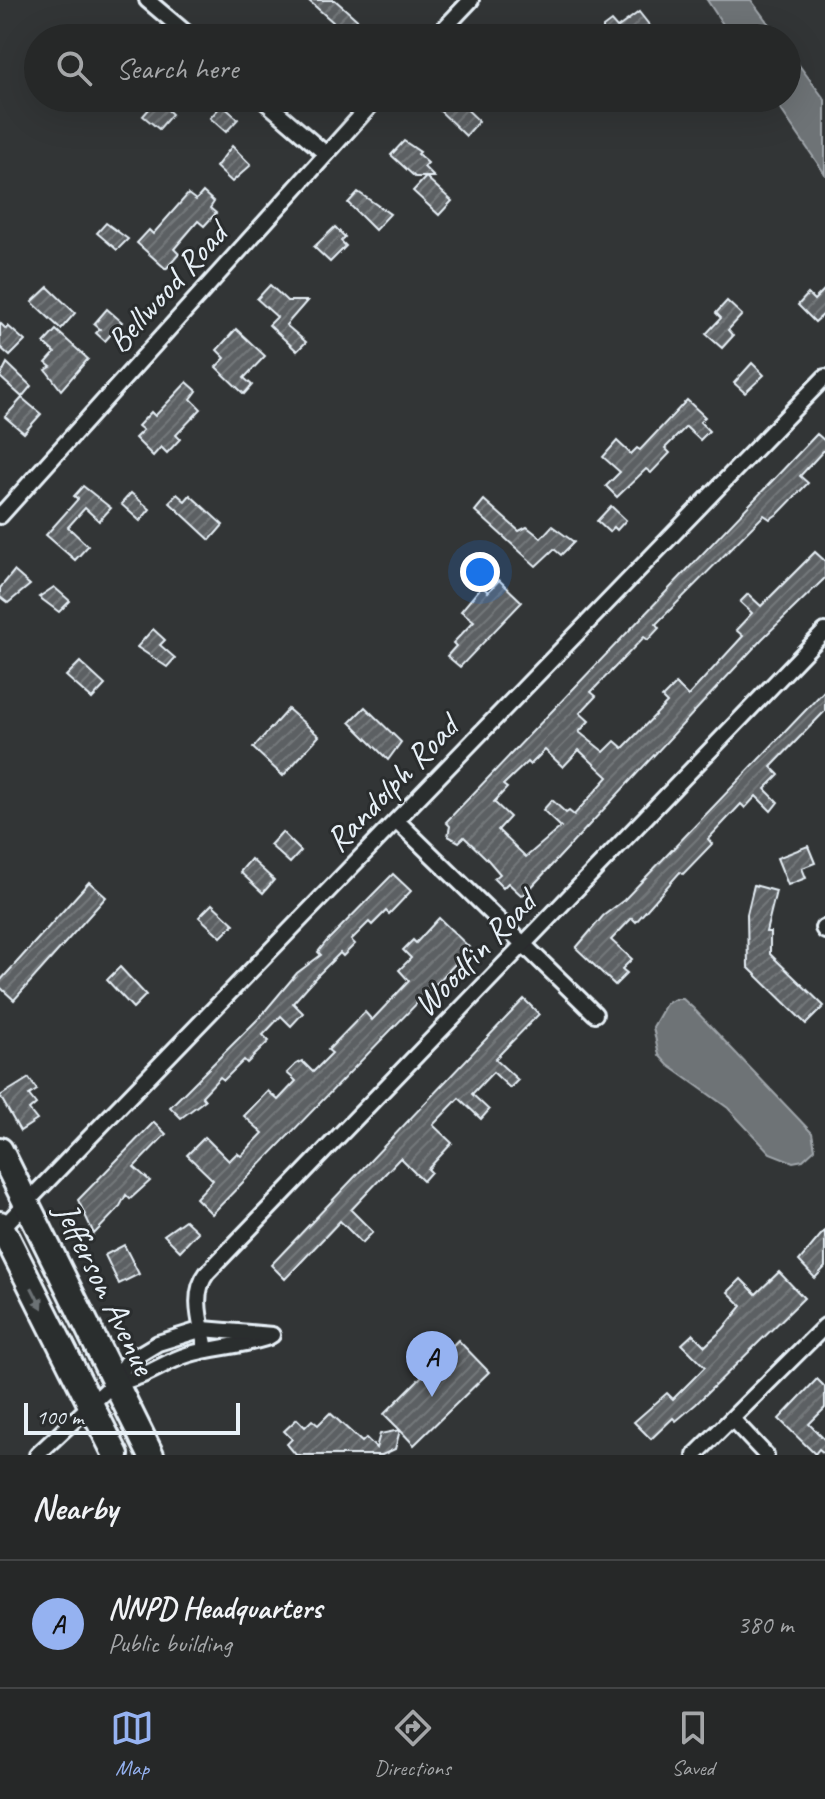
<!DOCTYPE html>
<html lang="en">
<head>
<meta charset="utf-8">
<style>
  :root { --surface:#262828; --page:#2e3030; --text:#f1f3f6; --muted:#a4a6a8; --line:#424445; --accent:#95b2f1 }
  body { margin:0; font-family:Caveat,sans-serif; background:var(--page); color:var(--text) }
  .scale { position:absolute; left:24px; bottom:20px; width:216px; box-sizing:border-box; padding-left:8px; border:4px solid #e8f1f8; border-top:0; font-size:22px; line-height:28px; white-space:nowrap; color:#e8f1f8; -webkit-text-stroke:6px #2a2d2e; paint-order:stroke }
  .you { position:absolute; left:480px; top:572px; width:28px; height:28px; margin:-20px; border:6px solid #fff; border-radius:50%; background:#1a73e8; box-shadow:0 0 0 12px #1a73e833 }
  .badge { display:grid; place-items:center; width:52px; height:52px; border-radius:50%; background:var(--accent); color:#111; font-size:26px; font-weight:700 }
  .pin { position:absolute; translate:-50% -66px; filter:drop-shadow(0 2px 4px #0008) }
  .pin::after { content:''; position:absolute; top:42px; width:28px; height:24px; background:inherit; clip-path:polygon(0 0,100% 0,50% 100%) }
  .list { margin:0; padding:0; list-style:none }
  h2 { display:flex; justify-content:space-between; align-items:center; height:104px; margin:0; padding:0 32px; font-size:34px }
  h2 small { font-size:26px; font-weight:400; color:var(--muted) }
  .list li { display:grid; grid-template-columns:52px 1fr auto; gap:24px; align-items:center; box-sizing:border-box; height:128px; padding:0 32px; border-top:2px solid var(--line) }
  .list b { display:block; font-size:30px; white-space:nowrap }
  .list p { margin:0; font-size:26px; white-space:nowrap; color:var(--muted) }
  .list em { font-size:26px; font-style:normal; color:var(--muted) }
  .icon { flex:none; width:44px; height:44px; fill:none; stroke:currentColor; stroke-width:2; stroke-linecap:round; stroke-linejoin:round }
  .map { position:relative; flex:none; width:825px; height:1455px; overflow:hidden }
  .search { position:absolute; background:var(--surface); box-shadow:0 8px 32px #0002; left:24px; right:24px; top:24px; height:88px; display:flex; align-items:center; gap:20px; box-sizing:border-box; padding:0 28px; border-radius:44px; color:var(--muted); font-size:30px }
  .sheet { height:232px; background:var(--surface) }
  nav { display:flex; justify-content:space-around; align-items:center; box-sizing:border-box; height:112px; border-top:2px solid var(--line); background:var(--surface); font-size:22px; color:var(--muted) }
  nav a { display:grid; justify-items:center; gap:4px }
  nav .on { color:var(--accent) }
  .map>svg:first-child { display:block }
  .water { fill:#6e7376; stroke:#9fa5aa; stroke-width:2 }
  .building { fill:url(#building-hatch); stroke:#e8f1f8; stroke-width:2; fill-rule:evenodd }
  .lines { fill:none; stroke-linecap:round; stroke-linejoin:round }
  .street-casing { stroke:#e8f1f8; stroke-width:20 }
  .primary-casing { stroke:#e8f1f8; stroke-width:30 }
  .street { stroke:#2a2d2e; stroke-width:14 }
  .primary { stroke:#2a2d2e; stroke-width:24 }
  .oneway { fill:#6c7275 }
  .labels { text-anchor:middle; stroke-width:6; stroke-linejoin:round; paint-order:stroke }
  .street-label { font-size:34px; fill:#e8f1f8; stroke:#2a2d2e }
</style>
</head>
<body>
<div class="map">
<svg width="825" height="1455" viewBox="0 0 825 1455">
  <defs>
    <pattern id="building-hatch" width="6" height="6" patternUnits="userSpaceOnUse" patternTransform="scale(2)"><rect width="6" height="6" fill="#5c6063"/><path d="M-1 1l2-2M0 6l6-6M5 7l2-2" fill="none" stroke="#73777a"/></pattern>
  </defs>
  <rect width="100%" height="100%" fill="#323536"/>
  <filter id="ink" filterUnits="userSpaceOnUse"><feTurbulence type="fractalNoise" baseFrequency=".0125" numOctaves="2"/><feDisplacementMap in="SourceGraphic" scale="16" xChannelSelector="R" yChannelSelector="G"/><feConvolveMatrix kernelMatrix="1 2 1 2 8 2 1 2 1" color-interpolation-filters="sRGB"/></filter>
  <g filter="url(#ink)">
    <!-- water -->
    <g class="water">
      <path d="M707,0H751L779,38H732Z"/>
      <path d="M787,49L825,100V174L773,98H787Z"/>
      <path d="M675,999H683L693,1008L812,1133L815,1149L803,1160L793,1162L770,1153L728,1108L668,1065L659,1055L653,1027L666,1004Z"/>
    </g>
    <!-- building -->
    <g class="building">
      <path d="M308,0H335L371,32L365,38H351Z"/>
      <path d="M639,12L650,26L638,34L635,31L626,38H603V27L611,21L617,28Z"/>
      <path d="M442,98H455L479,121L466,136L435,106Z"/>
      <path d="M157,100L172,114L159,129L143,116Z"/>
      <path d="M222,105L238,119L226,132L210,118Z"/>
      <path d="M404,141L420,152L418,154L428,163L424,167L434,177H415L391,155Z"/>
      <path d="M232,146L251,165L232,182L216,167Z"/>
      <path d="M426,177L452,201L439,215L413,191Z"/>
      <path d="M203,192L214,202L210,208L216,213L204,226L198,221L174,249L179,254L166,269L137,243L149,230L153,234L188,194L196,200Z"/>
      <path d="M358,192L390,214L375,230L348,203Z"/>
      <path d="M106,223L128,239L117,250L97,233Z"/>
      <path d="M335,227L345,237L341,241L346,246L330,262L314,247Z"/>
      <path d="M270,285L287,301H307L286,325L306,342L297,351L269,325L277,317L257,299Z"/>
      <path d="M48,287L75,313L61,329L32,302Z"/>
      <path d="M825,289V313L815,322L798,305L808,294L814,300Z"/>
      <path d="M727,301L742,315L728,330L733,336L722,348L706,334L721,318L716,313Z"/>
      <path d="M107,309L122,322L105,341L96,333L100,329L94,324Z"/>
      <path d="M0,323L6,329L8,326L25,341L10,356L0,347Z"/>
      <path d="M236,329L265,356L244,378L252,385L244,394L216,367L225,358L217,350Z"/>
      <path d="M56,330L88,359L61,390L46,370L51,367L46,363L55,353L44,343Z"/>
      <path d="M7,363L31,386L22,397L0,377Z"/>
      <path d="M752,363L764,375L745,393L734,383Z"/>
      <path d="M187,382L197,391L191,399L201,409L176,435L180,439L167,453L161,447L153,456L135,438L143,430L138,426L151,412L155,416Z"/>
      <path d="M22,398L41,414L24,433L5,417Z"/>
      <path d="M687,400L705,417L700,422L709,431L700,440L686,427L665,448L670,453L651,473L646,469L617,497L606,486L620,472L603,457L617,441L631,454L637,448L640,450Z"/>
      <path d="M817,434L825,441V449L800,476L808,483L779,513L770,519L764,515L656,624L659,628L648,640L644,637L591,692L596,696L580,713L589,721L579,732L604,752L615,741L623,748L667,703L662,698L676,684L688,696L743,636L736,630L752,613L740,602L748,594L761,606L815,552L825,561V578L762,639L525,894L521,895L508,883L503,888L494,879L500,874L488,860L464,837L459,842L448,836L450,826L446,822ZM545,750L563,767L579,750L608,777L574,815L569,811L566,813L552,800L543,810L561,827L526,857L498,830L510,817L494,802L507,788L503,785L527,762L530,765Z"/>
      <path d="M83,486L111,508L99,521L85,508L68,527L88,546L75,560L46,535L78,499L74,496Z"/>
      <path d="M131,493L150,509L140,521L121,504Z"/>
      <path d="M177,494L185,501L190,495L223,525L210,540L169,502Z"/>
      <path d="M484,500L519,531L527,527L541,538L552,526L574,542L561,555L554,549L536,566L475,511Z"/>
      <path d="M611,506L626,520L617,530L614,527L609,532L597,521Z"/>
      <path d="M14,571L30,585L8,603L0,597V588Z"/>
      <path d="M499,580L522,602L460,667L447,656L456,646L453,643L474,621L461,611L482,586L488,592Z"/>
      <path d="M54,587L70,601L59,612L39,597Z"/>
      <path d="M153,629L165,640L160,645L175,658L167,667L137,647Z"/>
      <path d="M80,662L105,685L92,699L66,676Z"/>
      <path d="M825,690V711L771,767L779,775L765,789L778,802L771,811L756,796L745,808L741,804L708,839L712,844L683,874L680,872L636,922L632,918L611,940L632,959L622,969L627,973L615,985L576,948L603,916L624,900Z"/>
      <path d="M365,707L401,742L388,760L350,722Z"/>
      <path d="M288,709L319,736L283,776L253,748Z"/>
      <path d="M282,832L301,851L290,863L270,845Z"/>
      <path d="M808,846L815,863L802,868L806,878L788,885L777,858Z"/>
      <path d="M251,859L274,880L263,893L240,872Z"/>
      <path d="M393,874L411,891L389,914L386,911L372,925L369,922L351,940L355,944L343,956L340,953L316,977L293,1003L303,1013L291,1026L281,1016L263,1035L269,1041L247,1063L244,1060L224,1080L220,1077L202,1096L205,1100L181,1118L170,1107L260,1017L297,973L321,955L318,952L326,942Z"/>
      <path d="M89,882L106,897L14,1000L0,987V981Z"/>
      <path d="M754,885L776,891L766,932H770V954L824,1006L806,1024L748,967L747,914Z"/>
      <path d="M212,904L234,924L221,937L199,917Z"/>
      <path d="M439,918L469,947L461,958L212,1214L196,1198L213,1180L187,1155L205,1137L229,1161L237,1153L241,1156L263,1133L244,1116L268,1091L278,1100L296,1081L287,1073L296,1064L302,1061L313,1072L332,1053L328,1050L365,1012L372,1020L409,981L399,970L411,958L403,950L413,940L416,943Z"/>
      <path d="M120,967L146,995L133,1008L107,980Z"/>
      <path d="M524,999L539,1014L495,1059L518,1080L510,1088L493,1072L472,1094L489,1110L481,1119L459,1098L433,1125L452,1143L428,1169L431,1172L423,1181L400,1158L351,1210L373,1232L362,1243L340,1221L285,1279L271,1265Z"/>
      <path d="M29,1078L37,1090L29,1095L36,1104L29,1110L37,1120L20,1131L0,1096Z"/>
      <path d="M154,1122L166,1134L134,1167L150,1181L130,1199L126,1195L119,1208L94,1234L78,1200Z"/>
      <path d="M185,1220L198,1232L180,1251L164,1235Z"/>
      <path d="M825,1230V1267L815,1278L799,1261Z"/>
      <path d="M124,1245L139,1274L119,1284L105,1255Z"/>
      <path d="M779,1272L804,1298L696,1404L676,1421L673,1418L651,1439L634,1422L667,1393L673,1399L705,1367L682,1344L693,1334L705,1346L723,1329L742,1306L728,1292L741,1279L756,1294Z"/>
      <path d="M458,1340L489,1372L414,1445L400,1430L395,1449L382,1455H296L287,1444L292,1439L284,1431L297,1419L305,1427L312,1420L318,1425L330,1413L362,1442L366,1438L376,1448L380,1434L400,1430L384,1414Z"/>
      <path d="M817,1379L825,1387V1408L809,1424L825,1440V1454L819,1449L815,1454L779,1419Z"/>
    </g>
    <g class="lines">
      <defs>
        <g id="street">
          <path d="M147,0L192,38"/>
          <path d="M435,38L471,0"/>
          <path d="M261,98L326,154"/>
          <path d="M0,516L377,98"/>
          <path d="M397,821L595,1014"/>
          <path d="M823,928L825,931"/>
          <path d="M0,1230L825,377"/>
          <path d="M206,1350C202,1325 190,1295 207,1273L825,631"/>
          <path d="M114,1383C148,1378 160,1363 190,1354C216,1347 243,1346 269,1337"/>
          <path d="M732,1419L766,1455"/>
          <path d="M37,1455L114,1383L128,1361L158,1343L203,1329L272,1335"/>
          <path d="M695,1455L825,1326"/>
        </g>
        <g id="primary">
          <path d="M0,1150L151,1455"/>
          <path d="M0,1224L116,1455"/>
        </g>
      </defs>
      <!-- street casing -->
      <use href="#street" class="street-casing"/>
      <!-- primary casing -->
      <use href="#primary" class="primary-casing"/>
      <!-- street -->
      <use href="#street" class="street"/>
      <!-- primary -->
      <use href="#primary" class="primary"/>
    </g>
    <!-- one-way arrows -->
    <defs><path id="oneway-solid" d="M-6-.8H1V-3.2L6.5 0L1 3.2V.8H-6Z" transform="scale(2)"/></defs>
    <use class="oneway" href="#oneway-solid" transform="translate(37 1298) rotate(63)"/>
  </g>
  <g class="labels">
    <!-- street labels -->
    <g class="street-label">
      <text transform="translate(166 287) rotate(-48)" y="12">Bellwood Road</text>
      <text transform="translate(391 783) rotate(-46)" y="12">Randolph Road</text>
      <text transform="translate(474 953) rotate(-46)" y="12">Woodfin Road</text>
      <text transform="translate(106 1288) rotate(64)" y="12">Jefferson Avenue</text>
    </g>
  </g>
</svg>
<div class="scale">100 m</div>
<div class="you"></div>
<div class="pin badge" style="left:432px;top:1397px">A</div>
<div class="search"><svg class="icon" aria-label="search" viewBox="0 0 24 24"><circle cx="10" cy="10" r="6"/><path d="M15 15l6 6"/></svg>Search here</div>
</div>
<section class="sheet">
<h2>Nearby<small></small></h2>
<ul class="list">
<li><span class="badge">A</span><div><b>NNPD Headquarters</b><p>Public building</p></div><em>380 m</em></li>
</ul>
</section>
<nav>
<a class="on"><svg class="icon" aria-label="map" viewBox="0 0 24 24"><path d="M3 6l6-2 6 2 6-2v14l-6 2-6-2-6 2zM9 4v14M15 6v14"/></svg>Map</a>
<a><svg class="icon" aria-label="directions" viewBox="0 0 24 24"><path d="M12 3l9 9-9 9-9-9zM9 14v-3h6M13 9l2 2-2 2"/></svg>Directions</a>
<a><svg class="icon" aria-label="saved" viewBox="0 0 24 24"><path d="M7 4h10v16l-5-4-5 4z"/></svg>Saved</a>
</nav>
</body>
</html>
